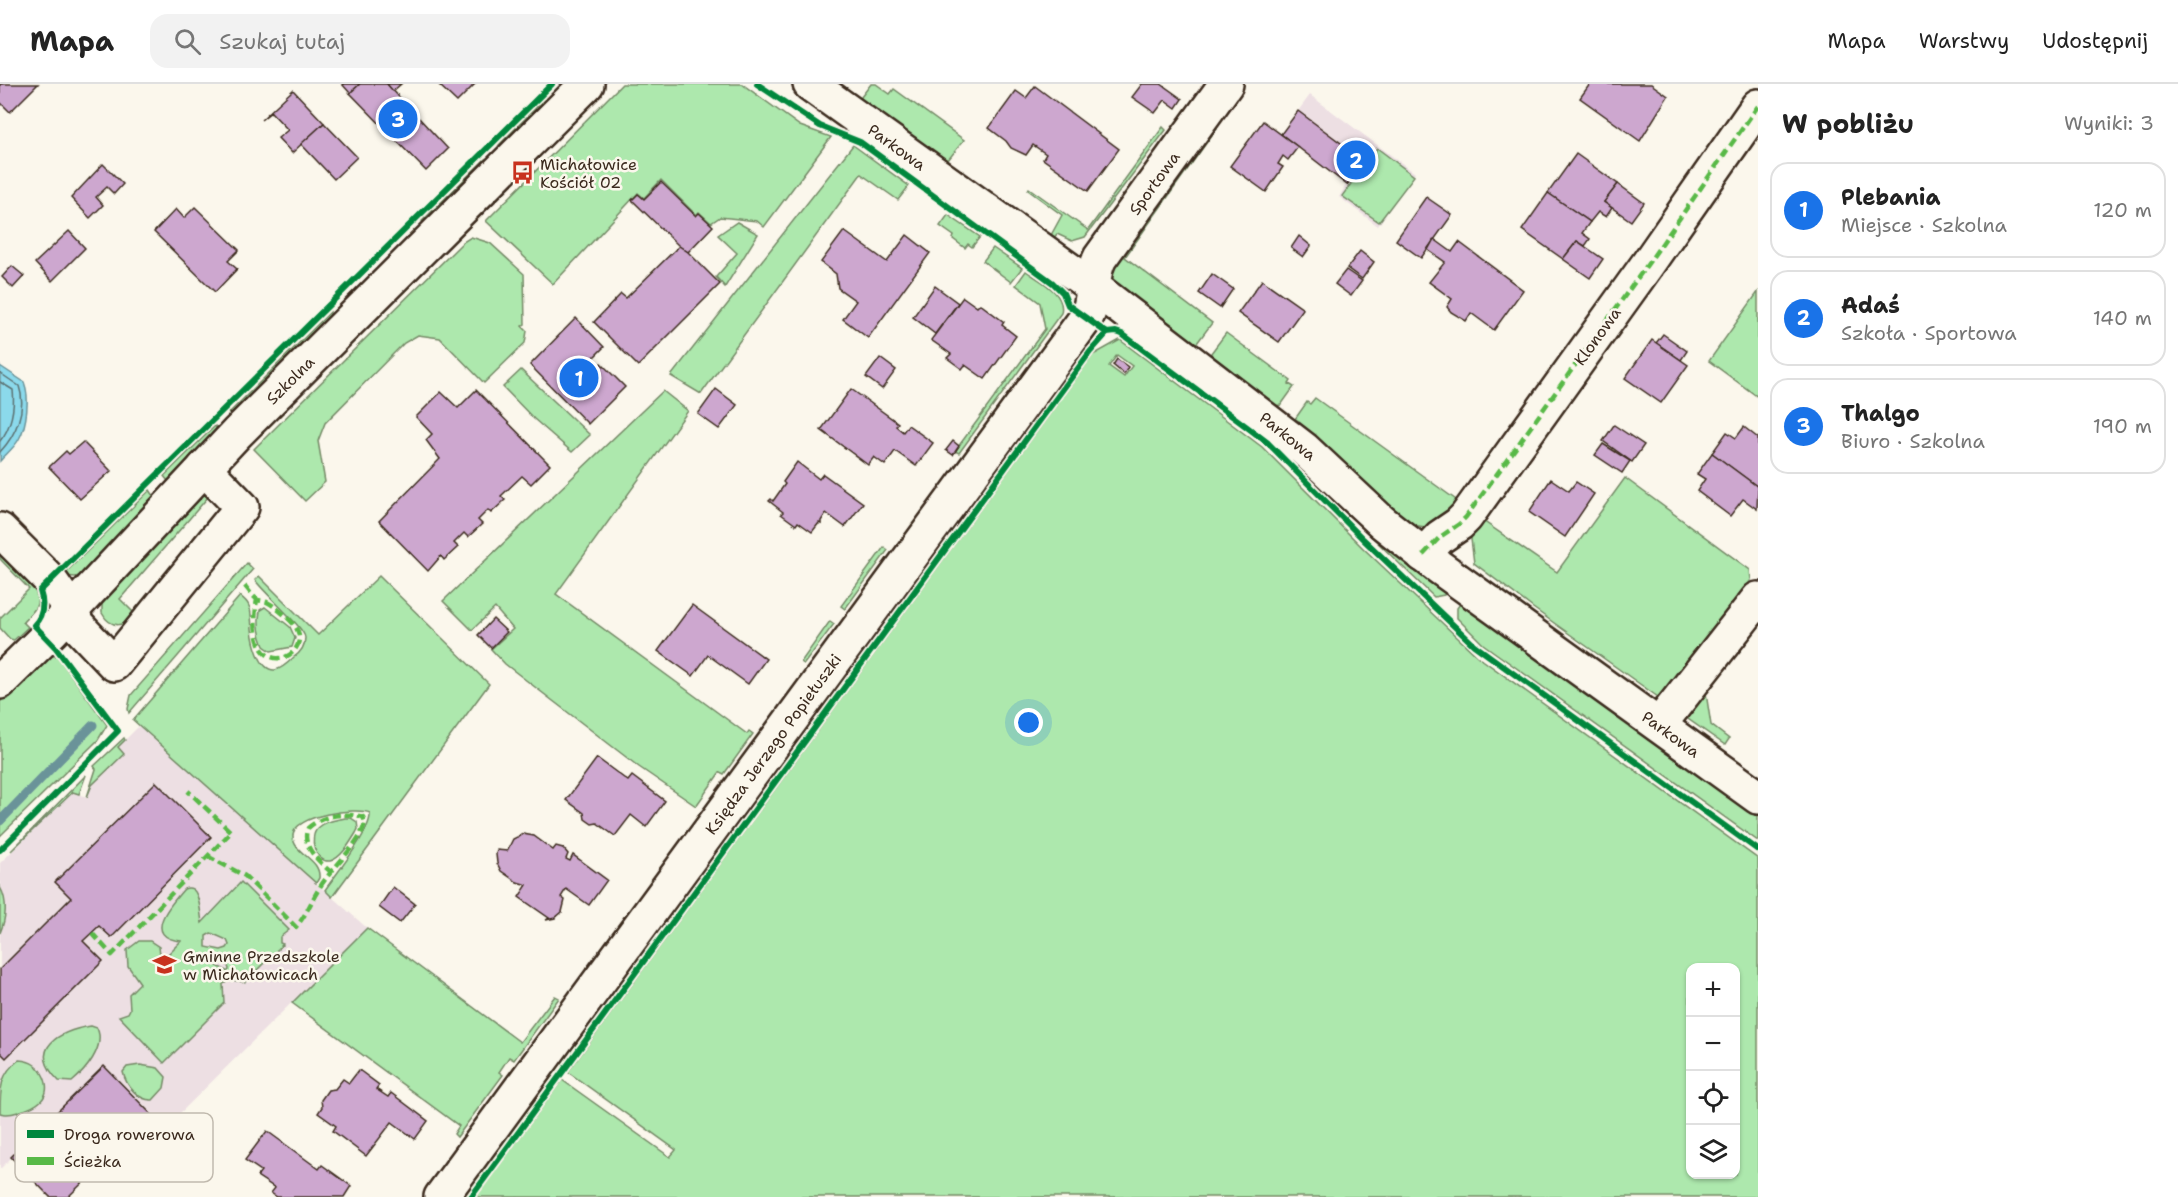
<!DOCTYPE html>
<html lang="pl">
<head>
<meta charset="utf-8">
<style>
  :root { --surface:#fff; --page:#f2f2f2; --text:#222; --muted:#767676; --line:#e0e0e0; --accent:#1a73e8 }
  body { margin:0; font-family:"Shantell Sans",sans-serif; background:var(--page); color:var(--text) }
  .controls { position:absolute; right:18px; bottom:18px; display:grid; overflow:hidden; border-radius:12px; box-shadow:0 2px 4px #0004 }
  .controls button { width:54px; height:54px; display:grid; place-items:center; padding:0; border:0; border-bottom:2px solid var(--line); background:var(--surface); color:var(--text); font:30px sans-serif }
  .you { position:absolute; left:1029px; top:639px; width:21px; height:21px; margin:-15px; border:4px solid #fff; border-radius:50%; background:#1a73e8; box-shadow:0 0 0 9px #1a73e833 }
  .badge { display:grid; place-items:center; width:39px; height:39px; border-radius:50%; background:var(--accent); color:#fff; font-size:20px; font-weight:700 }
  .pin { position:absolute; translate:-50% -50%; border:3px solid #fff; box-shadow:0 2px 6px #0006 }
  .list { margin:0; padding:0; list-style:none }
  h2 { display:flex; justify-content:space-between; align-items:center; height:78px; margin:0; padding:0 24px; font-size:26px }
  h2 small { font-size:20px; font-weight:400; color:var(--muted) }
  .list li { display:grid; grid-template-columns:39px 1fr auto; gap:18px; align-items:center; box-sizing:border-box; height:96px; margin:0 12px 12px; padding:0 12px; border:2px solid var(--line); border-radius:18px }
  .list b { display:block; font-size:22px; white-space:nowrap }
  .list p { margin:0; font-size:20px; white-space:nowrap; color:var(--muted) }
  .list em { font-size:20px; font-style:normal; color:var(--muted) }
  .icon { flex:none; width:33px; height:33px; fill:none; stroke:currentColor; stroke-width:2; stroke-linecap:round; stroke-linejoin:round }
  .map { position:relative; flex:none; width:1758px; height:1113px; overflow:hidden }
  header { display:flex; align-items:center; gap:36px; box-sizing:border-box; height:84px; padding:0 30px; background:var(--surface); border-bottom:2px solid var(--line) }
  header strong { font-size:28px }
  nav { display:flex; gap:33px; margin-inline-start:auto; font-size:21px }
  .search { width:420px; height:54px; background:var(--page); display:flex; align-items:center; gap:15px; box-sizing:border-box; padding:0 21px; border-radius:18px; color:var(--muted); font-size:22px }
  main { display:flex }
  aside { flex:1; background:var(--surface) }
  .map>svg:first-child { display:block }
  .built { fill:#eddfe3 }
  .green { fill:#ade8ad; stroke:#748966; stroke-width:1.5; fill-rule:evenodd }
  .water { fill:#8bd9eb; stroke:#6b9399; stroke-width:1.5 }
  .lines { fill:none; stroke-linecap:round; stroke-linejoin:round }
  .shore { stroke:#5b7070; stroke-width:1.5 }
  .stream { stroke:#6b9399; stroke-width:9 }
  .building { fill:#cda7cf; stroke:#3b2a1e; stroke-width:1.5 }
  .minor-casing { stroke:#3b2a1e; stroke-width:38 }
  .minor { stroke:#fbf7ec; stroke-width:33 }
  .quiet { stroke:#58b947; stroke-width:4.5; stroke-dasharray:9 4.5; stroke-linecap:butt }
  .cycleway-casing { stroke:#fbf7ec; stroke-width:10 }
  .cycleway { stroke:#00873e; stroke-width:6 }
  .labels { text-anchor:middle; stroke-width:5; stroke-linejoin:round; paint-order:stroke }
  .street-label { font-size:16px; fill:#3b2a1e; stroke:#fbf7ec }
  .poi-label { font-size:16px; fill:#3b2a1e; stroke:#fbf7ec; text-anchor:start }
  .key { fill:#fbf7ec; stroke:#c1baae; stroke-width:1.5 }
  .key-label { font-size:16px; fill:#3b2a1e }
</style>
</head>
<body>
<header>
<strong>Mapa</strong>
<div class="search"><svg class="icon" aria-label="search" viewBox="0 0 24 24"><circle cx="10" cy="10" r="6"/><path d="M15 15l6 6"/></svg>Szukaj tutaj</div>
<nav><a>Mapa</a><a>Warstwy</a><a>Udostępnij</a></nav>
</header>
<main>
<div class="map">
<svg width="1758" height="1113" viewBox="0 0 1758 1113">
  <rect width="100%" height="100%" fill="#fbf7ec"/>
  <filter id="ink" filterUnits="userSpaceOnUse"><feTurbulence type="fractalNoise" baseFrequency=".0167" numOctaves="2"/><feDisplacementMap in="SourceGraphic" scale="12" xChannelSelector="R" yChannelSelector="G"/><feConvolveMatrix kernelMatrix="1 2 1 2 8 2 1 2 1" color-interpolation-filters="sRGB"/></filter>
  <g filter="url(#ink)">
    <!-- built -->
    <g class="built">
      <path d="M1310,11L1415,89L1378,142L1339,113L1346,101L1281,50Z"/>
      <path d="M139,642L367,844L164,1045L104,982L0,1085V779L73,708L87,713L92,701L124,670L118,663Z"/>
    </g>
    <!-- green -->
    <g class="green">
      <path d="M622,0H742L800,42L831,53L764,143L757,137L720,133L711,139L699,128L696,131L661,96L644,114L638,109L553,200L486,137Z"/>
      <path d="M871,0H876L890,10L894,5L964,56L948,76H938L890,41L892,38L890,37L888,39L861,21V13Z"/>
      <path d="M544,15L545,24L507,62L499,61Z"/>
      <path d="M1163,43L1166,46L1085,153L1072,157L1057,150L1053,155L1050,153L1062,131L1028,106L1029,104L1088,146Z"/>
      <path d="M1211,43L1217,44L1125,173L1212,239L1197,259H1187L1113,199L1111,186Z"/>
      <path d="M853,61L909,102L898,116L861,90L701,310L671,292Z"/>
      <path d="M1377,64L1414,92L1379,138L1342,112Z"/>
      <path d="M485,75L486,83L426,142L422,137Z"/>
      <path d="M948,131L980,153L972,163L968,160L965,164L953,155L954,152L940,142Z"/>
      <path d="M737,138L758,150L725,203L716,193L737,169L718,151Z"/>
      <path d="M471,153L490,159L524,190L525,240L522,242L527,247L525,259L484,299L440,254L418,251L404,259L325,339L318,357L325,398L305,417L254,365L463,158Z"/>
      <path d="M993,164L1022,184L1011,198L983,177Z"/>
      <path d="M1026,187C1040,197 1066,209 1061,229L959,369L955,367L1045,245L1040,219L1016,201Z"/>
      <path d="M1758,208V313L1709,277Z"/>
      <path d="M330,228V237L237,331L229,329Z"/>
      <path d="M1226,249L1291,297L1289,300L1294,303L1281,321L1272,322L1212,278L1211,269Z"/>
      <path d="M1120,256L1262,363L1363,464L1477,572L1758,775V1113H476L562,996L670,1073L676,1066L568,988L1093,271ZM1117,271L1132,282L1124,293L1109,282ZM1690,884H1736V1090H1690Z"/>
      <path d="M1088,259L1086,266L466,1113H457Z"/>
      <path d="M521,286L590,351L572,368L534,335L503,303Z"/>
      <path d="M663,307L688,327L556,510L747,650L749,647L753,650L724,690L720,688L696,722L639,683L505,580L491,565L513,545L495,524L472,546L443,517Z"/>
      <path d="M1315,314L1459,418L1463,422C1431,445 1425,452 1390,427L1389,421H1382L1296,341L1299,337L1295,335L1307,318L1310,320Z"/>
      <path d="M215,342L219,349L174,398L168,397L164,392Z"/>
      <path d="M1625,394L1750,486L1751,496L1696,577L1665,611L1658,613L1533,524L1474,479L1470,447L1480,435L1557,488Z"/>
      <path d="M150,406L156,415L87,489L76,493L62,492Z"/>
      <path d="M199,410L209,412L120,515L137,532C125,542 111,546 102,529V514Z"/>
      <path d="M1347,423L1447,506L1444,511L1434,513L1344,426Z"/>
      <path d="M0,460L34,494C32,506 34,502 37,513C40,523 29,531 23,538L28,543L14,556L10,555L0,544V534L29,505L0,475Z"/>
      <path d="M884,463L888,466L845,525L841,522Z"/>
      <path d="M247,479L253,485L129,629L128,625L131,611Z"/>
      <path d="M259,492L318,551L379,492L489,600L332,813L325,806C336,790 372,746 370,729C356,723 294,731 293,751C292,770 321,774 319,794L316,799L133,636L240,512C244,515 247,517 249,522C252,529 251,537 252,545C253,556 259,587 275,586C282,585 289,578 294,573C300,569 305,562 305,554C305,544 264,509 255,496Z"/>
      <path d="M1463,516L1758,729V757L1483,560L1457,534V524Z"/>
      <path d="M265,523L290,543L295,554L292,563L271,567L264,562C259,551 258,537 260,526Z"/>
      <path d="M830,537L834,540L804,580L801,578Z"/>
      <path d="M49,572H57L107,641L98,656L0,752V618Z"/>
      <path d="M1716,595L1706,609L1711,641L1729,655L1725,661L1688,635L1687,625Z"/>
      <path d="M124,654L125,656L118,663L124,670L92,701L87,713L96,685L94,682Z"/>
      <path d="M86,691L79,710L73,708L11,767Z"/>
      <path d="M345,734H351L357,738L358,745L356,749C351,757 341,775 330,777C315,779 308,753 318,744C325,737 336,736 345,734Z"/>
      <path d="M241,798L289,846L280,853V859L283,860L245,898L231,896L223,900L224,919L164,979L119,932L128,929L130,925L129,910L140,899L128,882L127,866L139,857H150L159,863L161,877L181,857C141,853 171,820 184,805C200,798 200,828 202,839ZM211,849L227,856L229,861L227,864L221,866L206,863V852ZM220,873L225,874L229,885L228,888L214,880L215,877Z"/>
      <path d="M0,803C8,817 6,835 0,849Z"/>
      <path d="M367,844L520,958L555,912L559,914L514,976L509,973L499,988L503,991L457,1053L454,1050L459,1042L292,919Z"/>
      <path d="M91,942L97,944C106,963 85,987 72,998L59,997C26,964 60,947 91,942Z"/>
      <path d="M19,976C32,977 39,982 44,993C53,1014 36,1023 18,1028C12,1030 6,1031 0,1029C0,1006 0,989 19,976Z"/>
      <path d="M140,981L158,984L166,993L164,1004L153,1016C139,1017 126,1002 123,988L127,983Z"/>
    </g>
    <!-- water -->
    <path class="water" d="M0,282L24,298C30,313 27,341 19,355C15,363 6,370 0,377Z"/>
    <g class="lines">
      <!-- shore -->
      <g class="shore">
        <path d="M0,289L19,302C27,325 16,351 0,368"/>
        <path d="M0,298L13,306C15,324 11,344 0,357"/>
      </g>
      <!-- stream -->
      <path class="stream" d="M0,737L93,641"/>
    </g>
    <!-- building -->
    <g class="building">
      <path d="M0,0H38L10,28L0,18Z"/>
      <path d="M342,0H360L350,9Z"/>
      <path d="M360,0H387L448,65L426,87L350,9Z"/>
      <path d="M387,0H401L393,7Z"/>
      <path d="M438,0H475L457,18Z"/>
      <path d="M1142,0H1161L1182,15L1176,24L1165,16L1155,29L1132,13Z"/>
      <path d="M1590,0H1651L1668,12L1640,57L1580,14Z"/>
      <path d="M1035,2L1119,65L1088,107L1043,75L1046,70L1033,61L1026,71L1011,64L1006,57L989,44L1016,7L1026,14Z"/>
      <path d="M293,6L324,39L292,69L278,54L288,46L271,28L261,36Z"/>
      <path d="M1298,27L1365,77L1347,101L1281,50Z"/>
      <path d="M1263,37L1298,63L1288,76L1283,72L1278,80L1283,83L1266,108L1230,82Z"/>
      <path d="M324,39L357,73L334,95L301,60Z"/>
      <path d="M1576,70L1618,100L1604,118L1612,124L1606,133L1598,128L1590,138L1548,109Z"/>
      <path d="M103,80L123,100L114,110L107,103L96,113L103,121L90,134L71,114Z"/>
      <path d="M661,98L696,132L699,129L713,142L688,168L679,162L632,116L638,110L644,115Z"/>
      <path d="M1618,100L1644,119L1631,137L1604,118Z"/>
      <path d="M1548,109L1590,138L1582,149L1590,155L1585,162L1577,157L1563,175L1522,146Z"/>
      <path d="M1426,113L1452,131L1421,174L1396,156Z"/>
      <path d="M195,123L239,166L228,177L237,185L215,208L154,148L176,125L184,134Z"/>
      <path d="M69,147L85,164L52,197L35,179Z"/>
      <path d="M844,147L887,178L907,151L930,169L868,254L843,235L856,217L838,204L836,190L821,178Z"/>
      <path d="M1299,152L1311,162L1303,173L1291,164Z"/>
      <path d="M1434,155L1452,168L1459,158L1523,206L1494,246L1471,229L1466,237L1451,228L1447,223L1452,215L1429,198L1445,178L1428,166Z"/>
      <path d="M1577,157L1603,175L1590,194L1563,175Z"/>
      <path d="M679,162L688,168L720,200L638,282L594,238L621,210L626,214Z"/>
      <path d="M1360,167L1374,178L1362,195L1347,184Z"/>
      <path d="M12,182L24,192L13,204L2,193Z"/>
      <path d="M1346,186L1362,197L1351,212L1335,200Z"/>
      <path d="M1212,190L1233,205L1220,224L1199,209Z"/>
      <path d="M1262,196L1303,225L1279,258L1238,229Z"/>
      <path d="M935,202L958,219L935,250L913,233Z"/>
      <path d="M963,213L977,223L980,220L1004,238L1002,241L1016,252L985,295L965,281L962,285L947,274L951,270L931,256Z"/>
      <path d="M576,234L604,263L589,278L596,285L601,279L625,303L588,340L530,281Z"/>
      <path d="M1663,250L1687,267L1681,276L1656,259Z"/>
      <path d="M1652,256L1688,281L1661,319L1625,294Z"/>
      <path d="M880,274L896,286L882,305L866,293Z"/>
      <path d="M1117,275L1128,283L1124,290L1113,281Z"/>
      <path d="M716,305L737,321L719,345L698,330Z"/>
      <path d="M851,305L898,339L896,342L903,348L908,341L933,359L916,382L895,367L885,381L874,373L868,381L821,346Z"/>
      <path d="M476,306L550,381L531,400L522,392L501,412L505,416L491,429L488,426L478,436L482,440L468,453L464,449L454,459L458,463L444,476L441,472L428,487L379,437L440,375L426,356L432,350L416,333L441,308L458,324Z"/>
      <path d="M1614,341L1644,361L1632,378L1603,357Z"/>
      <path d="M1744,343L1758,354V403L1712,369L1727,348L1736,354Z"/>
      <path d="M953,357L959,362L953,371L946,366Z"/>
      <path d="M83,358L111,387L80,415L49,383L66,367L69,370Z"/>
      <path d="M1603,360L1630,377L1622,389L1595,371Z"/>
      <path d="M1712,369L1758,403L1757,425L1743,415L1730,432L1697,407L1705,395L1697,390Z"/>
      <path d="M797,378L819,395L823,390L863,419L845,443L826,429L821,437V440L819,439L812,448L798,438L796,441L781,430L783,428L769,417L771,415L773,417L785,400L783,398Z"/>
      <path d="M1551,395L1569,407L1576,398L1594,410L1565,453L1529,428Z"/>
      <path d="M692,521L766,575L748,600L708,571L693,592L658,567Z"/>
      <path d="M493,535L507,548L491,564L478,551Z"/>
      <path d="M597,674L628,697L632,692L665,717L646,743L631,731L615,752L597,739L592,740L585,735L584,729L566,716Z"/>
      <path d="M156,698L211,753L114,851L111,853L99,842L83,857L103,877L6,974L0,968V885L71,814L55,798Z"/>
      <path d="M523,750L534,752L553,766L556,762L563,764L568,770L566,775L570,777L573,771L607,796L589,821L566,805L561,813L565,816L562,828L555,834L546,836L549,834L519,813L527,801L517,798L501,787L497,779L496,770L497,766L507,767L513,755Z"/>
      <path d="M393,803L415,820L400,839L379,823Z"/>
      <path d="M104,982L152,1031L68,1113H50L11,1073Z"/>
      <path d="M359,986L379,1001L376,1005L388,1013L391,1009L428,1037L415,1055L392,1038L366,1072L333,1047L336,1042L318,1029L322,1023L321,1016L328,1006L335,1005L343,995L349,999Z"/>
      <path d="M267,1047L319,1085L322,1081L351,1102L344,1113H277L271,1109L275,1104L257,1092L261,1087L245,1076Z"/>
    </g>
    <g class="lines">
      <defs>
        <g id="minor">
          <path d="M810,0L1092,202L1304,365L1382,438L1439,483L1758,713"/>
          <path d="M0,446L50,496L71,526L77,541L114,580L242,423L204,384"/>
          <path d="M1423,471L1440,453L1459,440L1466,433L1647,181L1758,22"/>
          <path d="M0,598L52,547L237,349L587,0"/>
          <path d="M1659,641L1758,515"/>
          <path d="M441,1113L1086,234C1096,216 1090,193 1100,174L1226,0"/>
        </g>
      </defs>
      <!-- minor casing -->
      <use href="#minor" class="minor-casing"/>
      <!-- minor -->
      <use href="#minor" class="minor"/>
      <!-- quiet -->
      <g class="quiet">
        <path d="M1423,471L1440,453L1459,440L1466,433L1647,181L1758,22"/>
        <path d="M245,502C249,507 253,513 258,516C261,517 264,517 267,518C275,522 290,535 295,542C317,573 243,606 257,515"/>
        <path d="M207,772L245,792L296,843C307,830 311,817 320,803C331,785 359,760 364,742C365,737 365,737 363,733C345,728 322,731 308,744C300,761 319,778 331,788"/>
        <path d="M92,849L112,871L231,748L188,707"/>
      </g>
      <defs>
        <g id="cycleway">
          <path d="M757,0L820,42L860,58L1053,199L1063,209L1068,221L1107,249L1116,248L1122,250L1251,346L1268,359L1363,455L1474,561L1758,766"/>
          <path d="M0,766L118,647L56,564L34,541C44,531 44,519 40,507L552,0"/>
          <path d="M471,1113L1090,268L1107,249"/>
        </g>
      </defs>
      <!-- cycleway casing -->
      <use href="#cycleway" class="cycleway-casing"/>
      <!-- cycleway -->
      <use href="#cycleway" class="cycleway"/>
    </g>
  </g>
  <!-- icons -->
  <defs>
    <symbol id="bus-bare" viewBox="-9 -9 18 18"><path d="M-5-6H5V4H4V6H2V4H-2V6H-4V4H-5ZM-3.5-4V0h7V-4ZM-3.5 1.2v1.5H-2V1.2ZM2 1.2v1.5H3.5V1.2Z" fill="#c8321e" stroke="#fbf7ec" stroke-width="2.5" paint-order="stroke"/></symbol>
    <symbol id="school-bare" viewBox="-9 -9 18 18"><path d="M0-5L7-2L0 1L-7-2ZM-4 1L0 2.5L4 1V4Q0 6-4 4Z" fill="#c8321e" stroke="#fbf7ec" stroke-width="2.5" paint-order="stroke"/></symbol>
  </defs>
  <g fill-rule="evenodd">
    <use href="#bus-bare" x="506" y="72" width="33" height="33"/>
    <use href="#school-bare" x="148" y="864" width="33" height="33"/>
  </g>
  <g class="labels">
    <!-- street labels -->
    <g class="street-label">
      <text transform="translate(897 63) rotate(36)" y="6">Parkowa</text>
      <text transform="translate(1154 99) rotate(-54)" y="6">Sportowa</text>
      <text transform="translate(1597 252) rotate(-54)" y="6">Klonowa</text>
      <text transform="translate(290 296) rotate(-45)" y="6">Szkolna</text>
      <text transform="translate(1288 352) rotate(39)" y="6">Parkowa</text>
      <text transform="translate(1671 650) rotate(36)" y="6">Parkowa</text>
      <text transform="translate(773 660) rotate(-54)" y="6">Księdza Jerzego Popiełuszki</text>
    </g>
    <!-- poi labels -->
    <g class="poi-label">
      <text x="540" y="86">Michałowice<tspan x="540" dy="18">Kościół 02</tspan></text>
      <text x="183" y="878">Gminne Przedszkole<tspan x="183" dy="18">w Michałowicach</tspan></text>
    </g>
  </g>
  <!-- legend -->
  <rect x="15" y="1029" width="198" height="69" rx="9" class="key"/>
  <rect x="27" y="1046" width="27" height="8" fill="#00873e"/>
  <rect x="27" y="1073" width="27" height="8" fill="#58b947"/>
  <g class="key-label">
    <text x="64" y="1056">Droga rowerowa</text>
    <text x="64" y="1083">Ścieżka</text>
  </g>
</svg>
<div class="controls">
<button>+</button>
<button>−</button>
<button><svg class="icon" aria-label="locate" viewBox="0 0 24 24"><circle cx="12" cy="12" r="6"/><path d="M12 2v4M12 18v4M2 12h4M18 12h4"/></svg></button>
<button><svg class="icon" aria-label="layers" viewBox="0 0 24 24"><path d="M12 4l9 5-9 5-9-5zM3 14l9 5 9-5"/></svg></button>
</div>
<div class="you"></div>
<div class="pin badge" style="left:579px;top:294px">1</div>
<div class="pin badge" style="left:1356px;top:76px">2</div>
<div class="pin badge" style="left:398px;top:35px">3</div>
</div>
<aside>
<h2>W pobliżu<small>Wyniki: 3</small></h2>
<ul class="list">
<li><span class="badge">1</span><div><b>Plebania</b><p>Miejsce · Szkolna</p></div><em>120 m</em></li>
<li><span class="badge">2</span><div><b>Adaś</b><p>Szkoła · Sportowa</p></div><em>140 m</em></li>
<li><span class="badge">3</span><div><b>Thalgo</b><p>Biuro · Szkolna</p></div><em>190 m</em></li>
</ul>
</aside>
</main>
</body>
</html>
